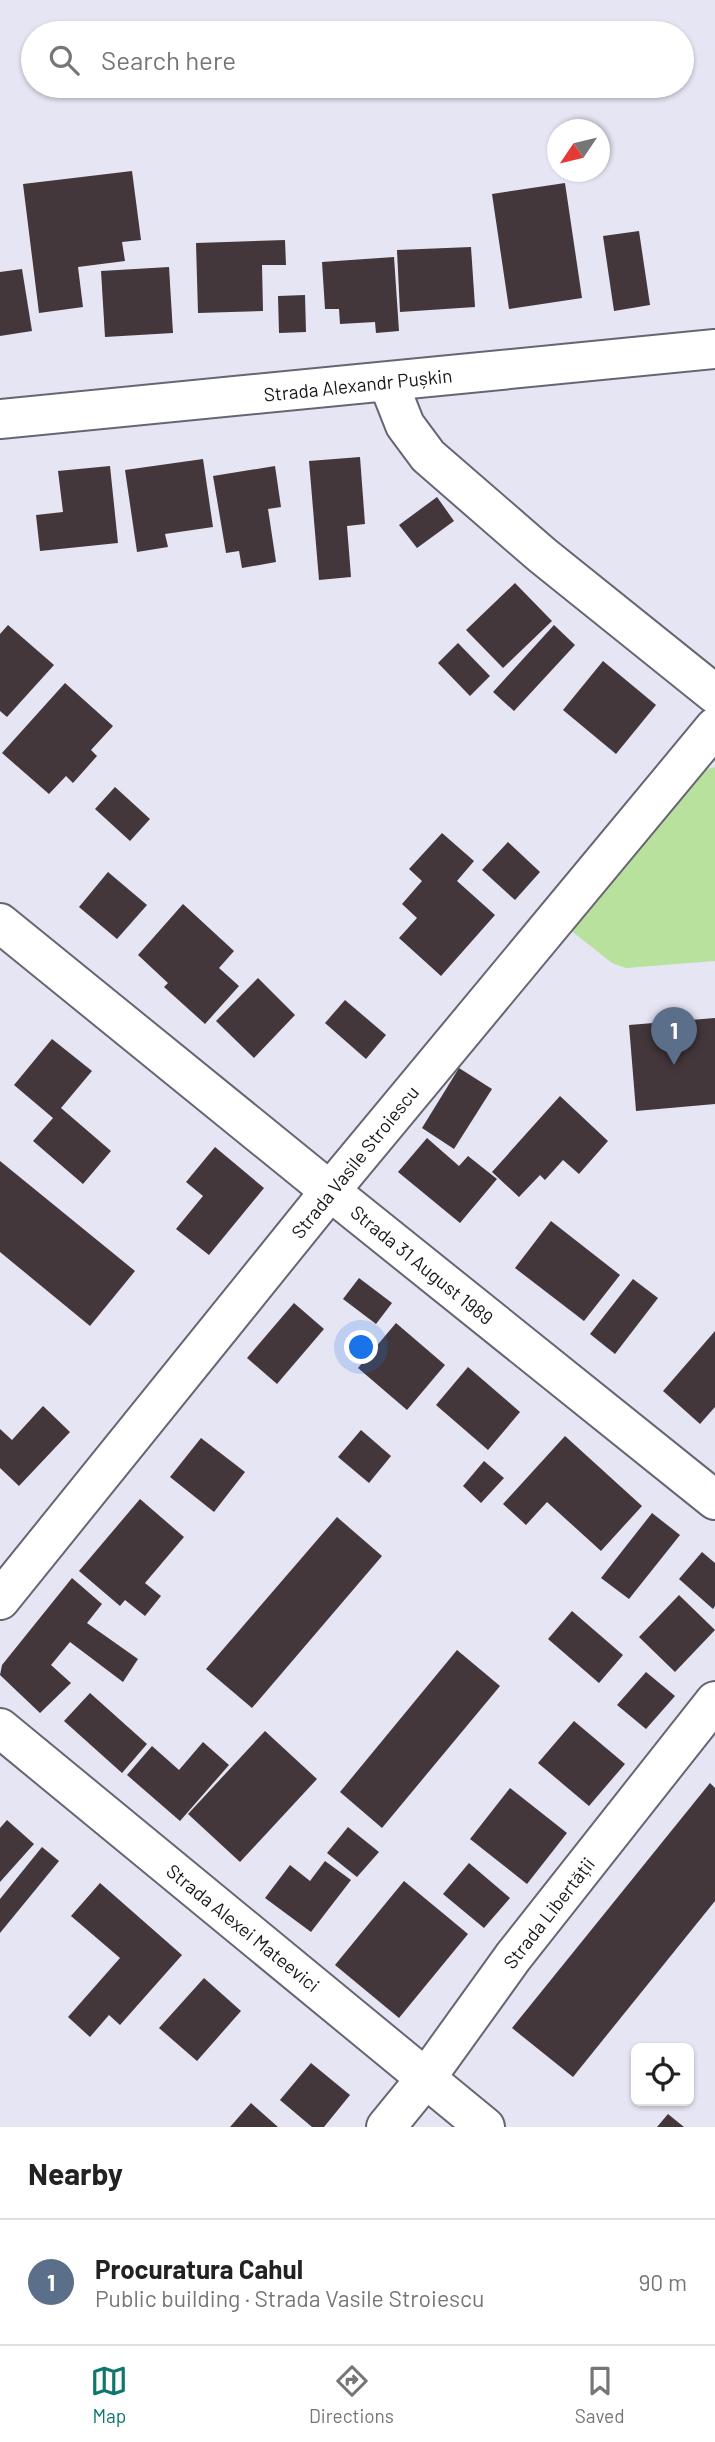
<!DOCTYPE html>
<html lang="en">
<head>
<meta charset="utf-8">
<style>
  :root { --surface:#fff; --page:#f6f6f6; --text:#222; --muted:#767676; --line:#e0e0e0; --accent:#0f766e }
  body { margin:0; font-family:Barlow,sans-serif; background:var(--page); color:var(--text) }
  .controls { position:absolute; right:21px; bottom:21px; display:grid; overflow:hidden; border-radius:10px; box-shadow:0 2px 5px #0004 }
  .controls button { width:63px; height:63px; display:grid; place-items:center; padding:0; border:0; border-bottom:2px solid var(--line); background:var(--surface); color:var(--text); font:35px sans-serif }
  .compass { position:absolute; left:547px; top:119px; width:63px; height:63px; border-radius:50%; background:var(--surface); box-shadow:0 2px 5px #0004; rotate:235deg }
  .you { position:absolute; left:362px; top:1348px; width:24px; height:24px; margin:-18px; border:5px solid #fff; border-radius:50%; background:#1a73e8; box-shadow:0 0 0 10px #1a73e833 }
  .badge { display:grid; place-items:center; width:46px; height:46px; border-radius:50%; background:var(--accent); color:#fff; font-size:23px; font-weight:700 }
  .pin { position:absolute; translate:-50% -58px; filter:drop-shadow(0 2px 4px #0008) }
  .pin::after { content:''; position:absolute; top:37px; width:24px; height:21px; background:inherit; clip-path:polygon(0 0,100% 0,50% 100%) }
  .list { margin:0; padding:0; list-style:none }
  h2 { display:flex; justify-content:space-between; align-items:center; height:91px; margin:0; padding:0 28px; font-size:30px }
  h2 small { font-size:23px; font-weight:400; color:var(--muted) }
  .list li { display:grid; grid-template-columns:46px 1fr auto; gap:21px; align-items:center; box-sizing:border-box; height:126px; padding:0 28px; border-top:2px solid var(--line) }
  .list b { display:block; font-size:26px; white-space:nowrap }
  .list p { margin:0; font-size:23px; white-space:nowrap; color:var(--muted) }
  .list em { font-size:23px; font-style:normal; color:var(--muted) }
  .icon { flex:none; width:38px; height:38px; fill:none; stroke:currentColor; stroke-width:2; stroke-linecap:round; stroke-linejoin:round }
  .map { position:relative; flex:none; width:715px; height:2127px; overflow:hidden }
  .search { position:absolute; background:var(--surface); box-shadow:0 2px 5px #0004; left:21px; right:21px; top:21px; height:77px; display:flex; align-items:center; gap:18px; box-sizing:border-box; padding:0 24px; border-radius:38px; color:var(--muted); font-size:26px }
  .sheet { height:217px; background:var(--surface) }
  nav { display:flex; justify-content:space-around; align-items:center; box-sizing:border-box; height:98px; border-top:2px solid var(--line); background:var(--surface); font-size:19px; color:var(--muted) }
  nav a { display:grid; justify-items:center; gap:4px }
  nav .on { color:var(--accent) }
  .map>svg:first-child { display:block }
  .green { fill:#b7e19d }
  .building { fill:#44373b }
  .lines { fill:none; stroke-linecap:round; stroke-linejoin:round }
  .minor-casing { stroke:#666572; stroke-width:42 }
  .minor { stroke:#fff; stroke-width:38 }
  .labels { text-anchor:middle; stroke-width:7; stroke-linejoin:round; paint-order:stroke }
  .street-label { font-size:19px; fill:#18181d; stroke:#fff }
</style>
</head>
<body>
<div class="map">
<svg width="715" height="2127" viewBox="0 0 715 2127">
  <rect width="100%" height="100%" fill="#e6e5f3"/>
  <!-- green -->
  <path class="green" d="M715,767V961L626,968L612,963L569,929L703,770Z"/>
  <!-- building -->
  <g class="building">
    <path d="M132,171L141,240L122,242L125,261L78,267L83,307L39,313L23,184Z"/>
    <path d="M565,183L582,298L509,309L492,194Z"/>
    <path d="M639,231L650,305L614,311L603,236Z"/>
    <path d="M285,240L286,265H262L263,311L198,313L196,243Z"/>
    <path d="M471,247L475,307L400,312L397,250Z"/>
    <path d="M394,257L399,331L376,333L375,322L340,324L339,309H325L322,262Z"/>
    <path d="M169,267L173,333L105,337L101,271Z"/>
    <path d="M22,269L32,331L0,336V272Z"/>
    <path d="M305,295L306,332L279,333L278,296Z"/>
    <path d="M360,457L365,524L347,526L351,577L319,580L309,461Z"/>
    <path d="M203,459L213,527L165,534L168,547L137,552L125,470Z"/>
    <path d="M110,466L118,543L40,551L36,515L63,512L58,471Z"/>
    <path d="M275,466L281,507L268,509L276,562L242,568L239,551L226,553L213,476Z"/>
    <path d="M437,497L454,521L417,548L399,525Z"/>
    <path d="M515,583L552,621L503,668L466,630Z"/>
    <path d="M8,625L54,665L7,717L0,711V634Z"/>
    <path d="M554,625L575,645L514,711L493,692Z"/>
    <path d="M458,643L490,676L470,696L438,663Z"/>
    <path d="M603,661L656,705L616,754L563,710Z"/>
    <path d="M65,683L113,726L91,750L97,756L73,783L66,776L49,794L2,753Z"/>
    <path d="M115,787L150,819L130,841L95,809Z"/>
    <path d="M442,833L474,861L457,881L495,915L441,976L399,938L417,918L402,904L422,881L409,869Z"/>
    <path d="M508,842L540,872L515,900L482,870Z"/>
    <path d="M108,872L147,905L117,939L79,907Z"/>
    <path d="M183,904L234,951L219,968L239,986L205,1024L164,987L168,983L138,955Z"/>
    <path d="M258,978L295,1015L254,1058L216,1021Z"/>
    <path d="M345,1000L386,1035L366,1059L325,1023Z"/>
    <path d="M715,1018V1104L636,1111L629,1025Z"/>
    <path d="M52,1039L92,1071L61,1108L111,1151L83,1184L33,1141L53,1118L14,1085Z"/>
    <path d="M459,1068L492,1089L454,1149L422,1128Z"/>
    <path d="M560,1096L608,1141L579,1174L563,1160L545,1180L540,1175L519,1197L492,1172Z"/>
    <path d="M427,1138L459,1166L468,1156L497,1179L460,1223L398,1172Z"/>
    <path d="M215,1147L264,1188L209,1255L176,1229L203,1196L186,1182Z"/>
    <path d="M0,1161L135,1271L90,1326L0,1252Z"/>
    <path d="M551,1221L620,1275L584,1321L515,1268Z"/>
    <path d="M359,1278L392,1303L376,1324L343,1299Z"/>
    <path d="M633,1279L658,1298L615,1354L590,1334Z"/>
    <path d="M294,1303L324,1329L277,1384L247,1358Z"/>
    <path d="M396,1323L445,1365L407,1410L358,1368Z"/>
    <path d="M715,1331V1407L700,1424L663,1391Z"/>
    <path d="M468,1367L520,1412L488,1450L436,1405Z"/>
    <path d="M43,1406L70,1432L19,1486L0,1468V1429L12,1440Z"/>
    <path d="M361,1430L391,1456L369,1483L338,1457Z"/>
    <path d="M565,1436L642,1506L601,1551L547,1502L526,1525L503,1504Z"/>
    <path d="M201,1438L245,1472L214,1512L170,1477Z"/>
    <path d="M484,1461L504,1478L481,1503L463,1486Z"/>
    <path d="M140,1499L184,1537L145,1583L161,1596L145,1616L125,1600L120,1606L79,1571Z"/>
    <path d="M652,1513L680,1535L629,1599L601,1578Z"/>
    <path d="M337,1517L382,1556L252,1708L206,1669Z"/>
    <path d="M702,1552L715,1563V1606L713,1609L679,1579Z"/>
    <path d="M72,1578L102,1604L87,1623L138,1659L123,1682L70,1642L51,1665L71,1683L40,1713L0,1675L2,1665Z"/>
    <path d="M679,1595L715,1630L675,1672L639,1637Z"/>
    <path d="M572,1611L623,1655L599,1683L548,1639Z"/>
    <path d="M457,1650L500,1686L382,1828L340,1792Z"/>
    <path d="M646,1672L675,1696L646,1729L617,1705Z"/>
    <path d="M90,1693L147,1744L122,1773L64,1721Z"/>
    <path d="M574,1721L625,1764L589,1806L538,1763Z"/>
    <path d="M265,1731L317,1779L240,1862L188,1814Z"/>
    <path d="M203,1742L229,1765L180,1821L127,1775L152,1746L179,1770Z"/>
    <path d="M710,1783L715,1788V1901L573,2077L512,2028Z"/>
    <path d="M510,1788L567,1833L527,1884L470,1839Z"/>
    <path d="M7,1820L34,1844L0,1882V1828Z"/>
    <path d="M348,1827L379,1852L357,1877L327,1853Z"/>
    <path d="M42,1847L59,1861L0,1933V1899Z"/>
    <path d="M325,1861L351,1880L311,1932L265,1898L290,1865L310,1881Z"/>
    <path d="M469,1863L510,1898L484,1928L443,1894Z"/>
    <path d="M404,1881L468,1934L399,2018L335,1965Z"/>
    <path d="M100,1883L182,1955L120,2025L109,2015L90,2037L68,2017L120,1958L71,1916Z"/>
    <path d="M204,1978L241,2011L197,2061L159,2028Z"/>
    <path d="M311,2063L350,2095L324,2127H312L280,2100Z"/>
    <path d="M251,2103L278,2127H230Z"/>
    <path d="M668,2114L684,2127H657Z"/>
  </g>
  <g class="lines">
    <defs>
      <g id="minor">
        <path d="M388,382L405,425L428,456L542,555L715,694"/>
        <path d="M0,419L715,349"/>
        <path d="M0,923L330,1191L715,1500"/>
        <path d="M0,1600L330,1191L715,727"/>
        <path d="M0,1728L485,2127"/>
        <path d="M386,2127L426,2078L513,1957L715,1701"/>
      </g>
    </defs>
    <!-- minor casing -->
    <use href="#minor" class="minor-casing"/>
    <!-- minor -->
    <use href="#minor" class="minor"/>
  </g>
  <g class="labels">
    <!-- street labels -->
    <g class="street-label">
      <text transform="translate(358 385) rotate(-6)" y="7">Strada Alexandr Pușkin</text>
      <text transform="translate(355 1162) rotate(-51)" y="7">Strada Vasile Stroiescu</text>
      <text transform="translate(422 1265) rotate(39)" y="7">Strada 31 August 1989</text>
      <text transform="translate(549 1913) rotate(-52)" y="7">Strada Libertății</text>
      <text transform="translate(243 1928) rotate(39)" y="7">Strada Alexei Mateevici</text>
    </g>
  </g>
</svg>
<div class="controls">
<button><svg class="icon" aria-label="locate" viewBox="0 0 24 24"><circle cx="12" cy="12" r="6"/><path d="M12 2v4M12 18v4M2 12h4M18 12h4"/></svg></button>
</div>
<svg class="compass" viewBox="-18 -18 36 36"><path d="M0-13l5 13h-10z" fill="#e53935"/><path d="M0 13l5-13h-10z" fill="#767676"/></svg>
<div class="you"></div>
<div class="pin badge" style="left:674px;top:1065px;background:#5c6f8a">1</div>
<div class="search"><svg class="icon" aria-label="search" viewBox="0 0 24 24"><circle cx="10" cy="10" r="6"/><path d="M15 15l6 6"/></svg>Search here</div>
</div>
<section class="sheet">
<h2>Nearby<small></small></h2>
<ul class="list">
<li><span class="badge" style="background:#5c6f8a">1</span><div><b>Procuratura Cahul</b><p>Public building · Strada Vasile Stroiescu</p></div><em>90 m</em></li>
</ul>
</section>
<nav>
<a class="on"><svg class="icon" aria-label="map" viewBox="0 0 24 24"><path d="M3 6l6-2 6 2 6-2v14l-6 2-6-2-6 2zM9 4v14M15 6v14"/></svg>Map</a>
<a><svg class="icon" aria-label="directions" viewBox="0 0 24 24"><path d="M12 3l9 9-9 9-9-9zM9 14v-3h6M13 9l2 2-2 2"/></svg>Directions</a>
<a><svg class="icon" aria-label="saved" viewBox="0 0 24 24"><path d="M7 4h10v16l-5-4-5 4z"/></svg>Saved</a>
</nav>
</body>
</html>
